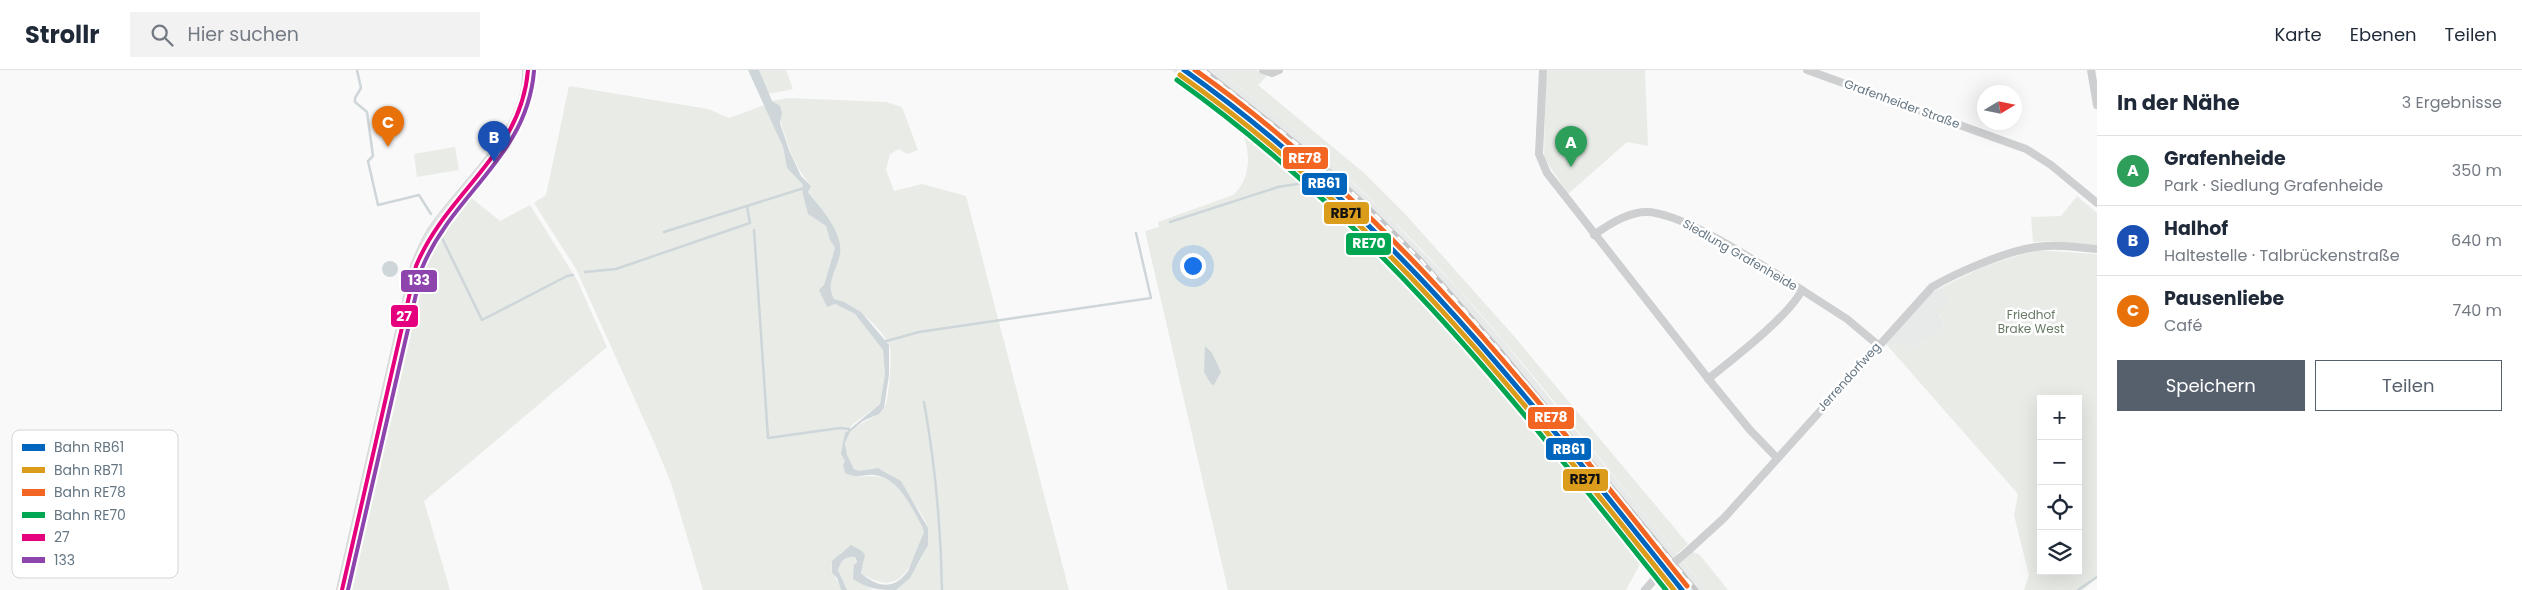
<!DOCTYPE html>
<html lang="de">
<head>
<meta charset="utf-8">
<style>
  :root { --surface:#fff; --page:#f2f2f3; --text:#1f2937; --muted:#747a83; --line:#e0e1e3; --accent:#56606c }
  body { margin:0; font-family:Poppins,sans-serif; background:var(--page); color:var(--text) }
  .controls { position:absolute; right:15px; bottom:15px; display:grid; overflow:hidden; border-radius:0px; box-shadow:0 5px 20px #0002 }
  .controls button { width:45px; height:45px; display:grid; place-items:center; padding:0; border:0; border-bottom:1px solid var(--line); background:var(--surface); color:var(--text); font:25px sans-serif }
  .compass { position:absolute; left:1977px; top:15px; width:45px; height:45px; border-radius:50%; background:var(--surface); box-shadow:0 5px 20px #0002; rotate:80deg }
  .you { position:absolute; left:1192px; top:195px; width:18px; height:18px; margin:-12px; border:4px solid #fff; border-radius:50%; background:#1a73e8; box-shadow:0 0 0 8px #1a73e833 }
  .badge { display:grid; place-items:center; width:32px; height:32px; border-radius:50%; background:var(--accent); color:#fff; font-size:16px; font-weight:700 }
  .pin { position:absolute; translate:-50% -41px; filter:drop-shadow(0 1px 2px #0008) }
  .pin::after { content:''; position:absolute; top:26px; width:18px; height:15px; background:inherit; clip-path:polygon(0 0,100% 0,50% 100%) }
  .list { margin:0; padding:0; list-style:none }
  h2 { display:flex; justify-content:space-between; align-items:center; height:65px; margin:0; padding:0 20px; font-size:21px }
  h2 small { font-size:16px; font-weight:400; color:var(--muted) }
  .list li { display:grid; grid-template-columns:32px 1fr auto; gap:15px; align-items:center; box-sizing:border-box; height:70px; padding:0 20px; border-top:1px solid var(--line) }
  .list b { display:block; font-size:19px; white-space:nowrap }
  .list p { margin:0; font-size:16px; white-space:nowrap; color:var(--muted) }
  .list em { font-size:16px; font-style:normal; color:var(--muted) }
  .actions { display:flex; gap:10px; padding:15px 20px }
  .actions a { flex:1; padding:11px 0; border:1px solid var(--accent); border-radius:0px; text-align:center; font-size:18px; color:var(--accent) }
  .actions .main { background:var(--accent); color:#fff }
  .icon { flex:none; width:28px; height:28px; fill:none; stroke:currentColor; stroke-width:2; stroke-linecap:round; stroke-linejoin:round }
  .map { position:relative; flex:none; width:2097px; height:520px; overflow:hidden }
  header { display:flex; align-items:center; gap:30px; box-sizing:border-box; height:70px; padding:0 25px; background:var(--surface); border-bottom:1px solid var(--line) }
  header strong { font-size:24px }
  nav { display:flex; gap:28px; margin-inline-start:auto; font-size:18px }
  .search { width:350px; height:45px; background:var(--page); display:flex; align-items:center; gap:12px; box-sizing:border-box; padding:0 18px; border-radius:0px; color:var(--muted); font-size:19px }
  main { display:flex }
  aside { flex:1; background:var(--surface) }
  .map>svg:first-child { display:block }
  .built { fill:#e8e9e9 }
  .green { fill:#e8ebe6; fill-rule:evenodd }
  .water { fill:#ced6d9 }
  .lines { fill:none; stroke-linecap:round; stroke-linejoin:round }
  .stream { stroke:#ced6d9; stroke-width:2.5 }
  .secondary-casing { stroke:#d5d6d7; stroke-width:12 }
  .minor { stroke:#cecfd0; stroke-width:8 }
  .secondary { stroke:#e1e2e2; stroke-width:10 }
  .rail-casing { stroke:#c3c5c6; stroke-width:4.5 }
  .rail { stroke:#fff; stroke-width:2.5; stroke-dasharray:8; stroke-linecap:butt }
  .minor-bridge { stroke:#cecfd0; stroke-width:8 }
  .bus-1-casing { stroke:#fff; stroke-width:8 }
  .bus-2-casing { stroke:#fff; stroke-width:8 }
  .bus-1 { stroke:#e5007d; stroke-width:4 }
  .bus-2 { stroke:#8e44ad; stroke-width:4 }
  .rail-1-casing { stroke:#fff; stroke-width:9 }
  .rail-2-casing { stroke:#fff; stroke-width:9 }
  .rail-3-casing { stroke:#fff; stroke-width:9 }
  .rail-4-casing { stroke:#fff; stroke-width:9 }
  .rail-1 { stroke:#0065bd; stroke-width:5 }
  .rail-2 { stroke:#da9c1a; stroke-width:5 }
  .rail-3 { stroke:#f26522; stroke-width:5 }
  .rail-4 { stroke:#00a651; stroke-width:5 }
  .labels { text-anchor:middle; stroke-width:5; stroke-linejoin:round; paint-order:stroke }
  .street-label { font-size:12px; fill:#657683; stroke:#fff }
  .park-label { font-size:12px; fill:#687a64; stroke:#fff }
  .key { fill:#fff; stroke:#d1d6da; stroke-width:1 }
  .key-label { font-size:14px; fill:#657683 }
  .line-badge { stroke:#fff; stroke-width:2 }
  .badge-label { font-size:14px; text-anchor:middle; font-weight:bold; fill:#fff }
  .pale-badge-label { font-size:14px; text-anchor:middle; font-weight:bold; fill:#111 }
</style>
</head>
<body>
<header>
<strong>Strollr</strong>
<div class="search"><svg class="icon" aria-label="search" viewBox="0 0 24 24"><circle cx="10" cy="10" r="6"/><path d="M15 15l6 6"/></svg>Hier suchen</div>
<nav><a>Karte</a><a>Ebenen</a><a>Teilen</a></nav>
</header>
<main>
<div class="map">
<svg width="2097" height="520" viewBox="0 0 2097 520">
  <rect width="100%" height="100%" fill="#f9f9f9"/>
  <!-- built -->
  <g class="built">
    <path d="M1178,0H1216L1300,64L1389,147L1457,218L1504,272L1706,520H1675L1460,260L1408,202L1314,108L1252,59L1249,52L1235,40Z"/>
    <path d="M1940,218L1951,231L1939,244L1945,255L1919,276L1886,274L1931,223Z"/>
  </g>
  <!-- green -->
  <g class="green">
    <path d="M759,0H786L793,19L768,24Z"/>
    <path d="M1171,0H1178C1225,34 1271,69 1314,108C1443,226 1549,366 1659,501L1651,508L1640,494L1626,520H1228L1145,161L1159,157L1158,152L1233,125C1244,115 1248,103 1248,88C1247,43 1205,21 1171,0Z"/>
    <path d="M1216,0H1256L1267,6L1258,15L1363,102L1407,146L1513,265L1688,474L1677,484C1592,381 1512,273 1419,177C1356,112 1289,54 1216,0Z"/>
    <path d="M1546,0H1645L1648,76L1627,72L1568,124L1544,88Z"/>
    <path d="M569,16L708,39L729,48L765,35L783,78L787,98L803,115L802,121L808,144L826,156L830,170L835,178L824,215L835,234L855,244L883,280L885,304L880,334L853,354L845,363V391L843,395L845,403C863,412 875,399 896,415C903,421 923,452 924,461C924,470 918,479 915,486C902,515 887,520 861,503L865,485L843,481C824,502 832,496 841,520H703L671,413L655,374L576,199L534,133L546,125Z"/>
    <path d="M788,28L886,32L902,37L918,80L907,84L899,79L890,84L886,100L894,121L922,114L966,126L1069,520H896C913,505 933,479 927,456C925,447 917,438 912,430C902,414 897,407 880,399C873,396 861,405 855,399C851,396 847,387 846,382C841,350 878,355 886,334C889,325 892,285 890,277C882,257 854,234 834,229C823,209 844,194 840,174C836,154 820,137 808,121L811,116C791,92 784,65 777,35L772,31Z"/>
    <path d="M455,77L459,100L417,107L414,84Z"/>
    <path d="M469,126L500,151L530,135L577,210L607,277L424,431L450,520H349L422,194L429,178Z"/>
    <path d="M2077,126L2097,143V175L2050,171L2033,172L2031,147L2061,146Z"/>
    <path d="M2036,180L2097,184V508L2082,520H2024L2029,505L2014,445L2018,424L1886,274L1919,276L1945,255L1938,240L1951,231L1940,218L1985,196ZM2041,329H2078V501H2041Z"/>
    <path d="M1693,482L1700,485L1728,520H1706L1682,490Z"/>
    <path d="M855,487L859,513L873,520H847L838,500C841,491 845,486 855,487Z"/>
  </g>
  <!-- water -->
  <g class="water">
    <path d="M748,0H759L772,31L780,36L782,43L780,53L789,80L801,106L811,116L808,122C820,137 836,154 840,174C844,194 823,209 834,229L844,232L861,242L889,275V305L884,338L879,344L863,351L850,362L845,373L847,385L854,399L859,401L878,398L901,411L928,458V475L910,508L896,520C879,520 867,519 853,509L854,495L857,492L855,487C845,486 841,491 838,500L847,520H841L837,508L832,503V491L851,475L862,481L865,485L861,503C878,518 894,520 908,501L924,462L922,456C911,437 900,409 875,405C863,403 859,410 845,403L843,395L845,391L841,384L845,363L880,334L885,304L883,280L855,244L835,234L827,237L819,220L824,215L835,178L830,170L826,156L808,144L802,121L803,115L787,98L783,77Z"/>
    <circle cx="390" cy="199" r="8"/>
    <path d="M1205,276L1212,283L1221,302L1214,315L1211,314L1204,302Z"/>
  </g>
  <g class="lines">
    <!-- stream -->
    <g class="stream">
      <path d="M357,0L361,18L355,28V32L367,42L373,86L368,91L378,135L419,125L431,144"/>
      <path d="M1170,152L1278,117L1310,112"/>
      <path d="M754,160L768,368L840,358L849,359"/>
      <path d="M664,162L804,118"/>
      <path d="M440,164L482,250L567,206L573,205"/>
      <path d="M585,202L616,199L750,153L747,136"/>
      <path d="M883,272L919,262L1151,228L1136,163"/>
      <path d="M924,332C935,394 941,457 942,520"/>
      <path d="M2078,520L2097,507"/>
    </g>
    <defs>
      <path id="secondary" d="M342,520L416,196C421,184 426,172 433,161C465,113 531,62 528,0"/>
    </defs>
    <!-- secondary casing -->
    <use href="#secondary" class="secondary-casing"/>
    <!-- minor -->
    <g class="minor">
      <path d="M1263,0L1272,3L1279,0"/>
      <path d="M1543,0L1539,84L1547,103L1714,316L1750,360L1777,388"/>
      <path d="M1807,0L2026,79L2051,95L2097,133"/>
      <path d="M2091,0L2097,35"/>
      <path d="M1594,165C1609,154 1628,142 1646,142C1684,142 1767,199 1802,220C1788,247 1733,289 1708,309"/>
      <path d="M1802,220L1847,249L1878,275"/>
      <path d="M1689,480L1724,448L1932,217C1958,202 2006,181 2036,177C2056,174 2077,177 2097,179"/>
      <path d="M1645,520L1654,510"/>
    </g>
    <!-- secondary -->
    <use href="#secondary" class="secondary"/>
    <defs>
      <path id="rail" d="M1204,0L1309,83L1366,135L1421,190L1499,279L1696,520"/>
    </defs>
    <!-- rail casing -->
    <use href="#rail" class="rail-casing"/>
    <!-- rail -->
    <use href="#rail" class="rail"/>
    <!-- minor-bridge -->
    <path class="minor-bridge" d="M1654,510L1689,480"/>
    <defs>
      <path id="bus-1" d="M342,520L416,196C447,121 521,85 528,0"/>
      <path id="bus-2" d="M348,520L422,198C453,123 527,87 534,1"/>
    </defs>
    <!-- bus-1 casing -->
    <use href="#bus-1" class="bus-1-casing"/>
    <!-- bus-2 casing -->
    <use href="#bus-2" class="bus-2-casing"/>
    <!-- bus-1 -->
    <use href="#bus-1" class="bus-1"/>
    <!-- bus-2 -->
    <use href="#bus-2" class="bus-2"/>
    <defs>
      <path id="rail-1" d="M1184,0C1387,144 1528,328 1682,520"/>
      <path id="rail-2" d="M1180,5C1382,148 1522,330 1674,520"/>
      <path id="rail-3" d="M1195,0C1392,139 1538,330 1687,516"/>
      <path id="rail-4" d="M1177,10C1376,152 1515,331 1666,520"/>
    </defs>
    <!-- rail-1 casing -->
    <use href="#rail-1" class="rail-1-casing"/>
    <!-- rail-2 casing -->
    <use href="#rail-2" class="rail-2-casing"/>
    <!-- rail-3 casing -->
    <use href="#rail-3" class="rail-3-casing"/>
    <!-- rail-4 casing -->
    <use href="#rail-4" class="rail-4-casing"/>
    <!-- rail-1 -->
    <use href="#rail-1" class="rail-1"/>
    <!-- rail-2 -->
    <use href="#rail-2" class="rail-2"/>
    <!-- rail-3 -->
    <use href="#rail-3" class="rail-3"/>
    <!-- rail-4 -->
    <use href="#rail-4" class="rail-4"/>
  </g>
  <g class="labels">
    <!-- street labels -->
    <g class="street-label">
      <text transform="translate(1902 34) rotate(20)" y="4">Grafenheider Straße</text>
      <text transform="translate(1740 185) rotate(30)" y="4">Siedlung Grafenheide</text>
      <text transform="translate(1849 307) rotate(-48)" y="4">Jerrendorfweg</text>
    </g>
    <!-- park labels -->
    <g class="park-label">
      <text x="2031" y="249">Friedhof<tspan x="2031" dy="14">Brake West</tspan></text>
    </g>
  </g>
  <!-- legend -->
  <rect x="12" y="360" width="166" height="148" rx="8" class="key"/>
  <rect x="22" y="374" width="23" height="7" fill="#0065bd"/>
  <rect x="22" y="397" width="23" height="6" fill="#da9c1a"/>
  <rect x="22" y="419" width="23" height="7" fill="#f26522"/>
  <rect x="22" y="442" width="23" height="6" fill="#00a651"/>
  <rect x="22" y="464" width="23" height="7" fill="#e5007d"/>
  <rect x="22" y="487" width="23" height="6" fill="#8e44ad"/>
  <g class="key-label">
    <text x="54" y="382">Bahn RB61</text>
    <text x="54" y="405">Bahn RB71</text>
    <text x="54" y="427">Bahn RE78</text>
    <text x="54" y="450">Bahn RE70</text>
    <text x="54" y="472">27</text>
    <text x="54" y="495">133</text>
  </g>
  <g class="line-badge">
    <rect x="1282" y="76" width="47" height="24" rx="5" fill="#f26522"/>
    <rect x="1301" y="102" width="47" height="24" rx="5" fill="#0065bd"/>
    <rect x="1323" y="131" width="47" height="24" rx="5" fill="#da9c1a"/>
    <rect x="1345" y="162" width="47" height="24" rx="5" fill="#00a651"/>
    <rect x="400" y="199" width="38" height="24" rx="5" fill="#8e44ad"/>
    <rect x="390" y="234" width="29" height="24" rx="5" fill="#e5007d"/>
    <rect x="1527" y="336" width="48" height="24" rx="5" fill="#f26522"/>
    <rect x="1545" y="367" width="47" height="24" rx="5" fill="#0065bd"/>
    <rect x="1562" y="398" width="47" height="24" rx="5" fill="#da9c1a"/>
  </g>
  <g class="badge-label">
    <text x="1305" y="93">RE78</text>
    <text x="1324" y="118">RB61</text>
    <text x="1369" y="178">RE70</text>
    <text x="419" y="215">133</text>
    <text x="404" y="251">27</text>
    <text x="1551" y="352">RE78</text>
    <text x="1569" y="384">RB61</text>
  </g>
  <g class="pale-badge-label">
    <text x="1346" y="148">RB71</text>
    <text x="1585" y="414">RB71</text>
  </g>
</svg>
<div class="controls">
<button>+</button>
<button>−</button>
<button><svg class="icon" aria-label="locate" viewBox="0 0 24 24"><circle cx="12" cy="12" r="6"/><path d="M12 2v4M12 18v4M2 12h4M18 12h4"/></svg></button>
<button><svg class="icon" aria-label="layers" viewBox="0 0 24 24"><path d="M12 4l9 5-9 5-9-5zM3 14l9 5 9-5"/></svg></button>
</div>
<svg class="compass" viewBox="-18 -18 36 36"><path d="M0-13l5 13h-10z" fill="#e53935"/><path d="M0 13l5-13h-10z" fill="#747a83"/></svg>
<div class="you"></div>
<div class="pin badge" style="left:1571px;top:97px;background:#2e9e5b">A</div>
<div class="pin badge" style="left:494px;top:92px;background:#1a4fb4">B</div>
<div class="pin badge" style="left:388px;top:77px;background:#e8710a">C</div>
</div>
<aside>
<h2>In der Nähe<small>3 Ergebnisse</small></h2>
<ul class="list">
<li><span class="badge" style="background:#2e9e5b">A</span><div><b>Grafenheide</b><p>Park · Siedlung Grafenheide</p></div><em>350 m</em></li>
<li><span class="badge" style="background:#1a4fb4">B</span><div><b>Halhof</b><p>Haltestelle · Talbrückenstraße</p></div><em>640 m</em></li>
<li><span class="badge" style="background:#e8710a">C</span><div><b>Pausenliebe</b><p>Café</p></div><em>740 m</em></li>
</ul>
<div class="actions"><a class="main">Speichern</a><a>Teilen</a></div>
</aside>
</main>
</body>
</html>
